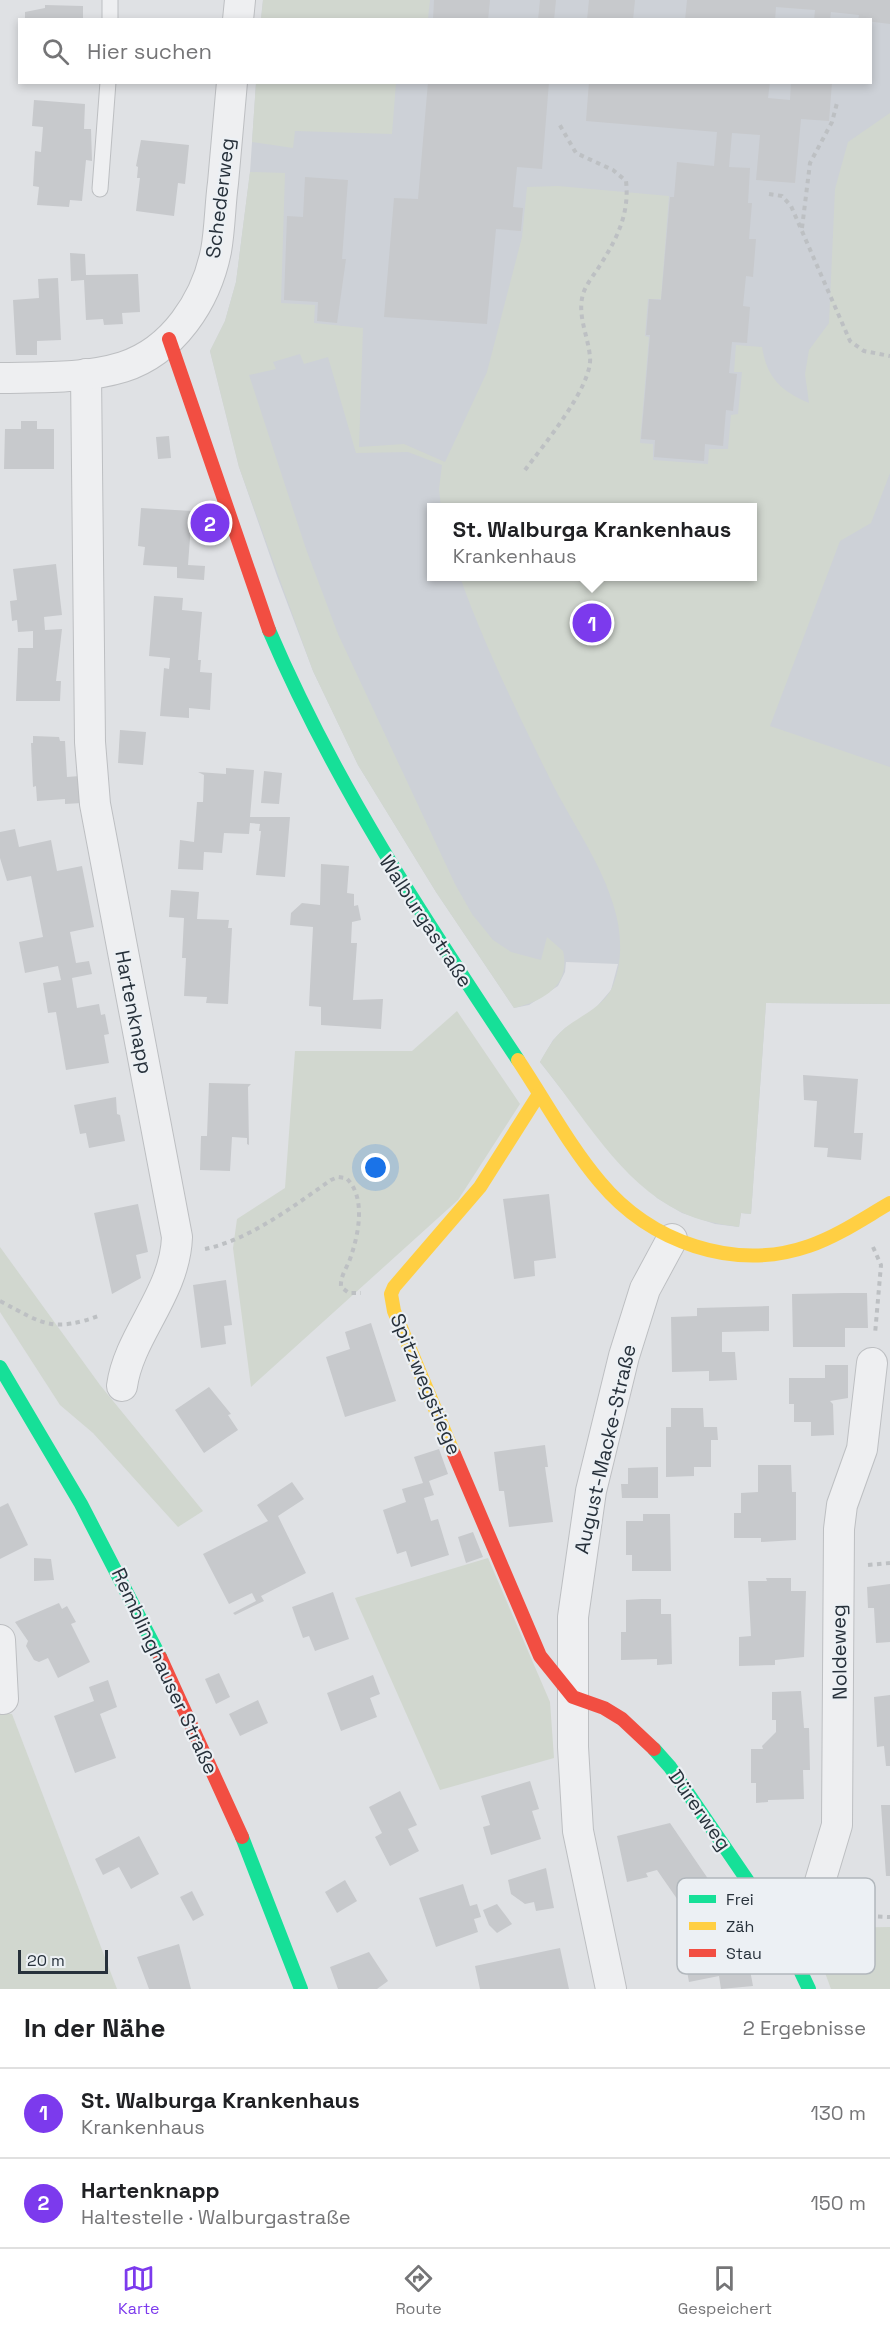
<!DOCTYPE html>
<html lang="de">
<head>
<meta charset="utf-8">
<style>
  :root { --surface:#fff; --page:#f2f2f2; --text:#202124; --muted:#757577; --line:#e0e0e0; --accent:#7c3aed }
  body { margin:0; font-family:"Space Grotesk",sans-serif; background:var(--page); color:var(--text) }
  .scale { position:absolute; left:18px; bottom:15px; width:90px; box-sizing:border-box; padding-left:6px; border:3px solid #27313b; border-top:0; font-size:16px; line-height:21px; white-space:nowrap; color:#27313b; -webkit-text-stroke:4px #ecf0f4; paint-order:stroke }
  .you { position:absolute; left:376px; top:1168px; width:21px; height:21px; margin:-15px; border:4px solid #fff; border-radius:50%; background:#1a73e8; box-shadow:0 0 0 9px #1a73e833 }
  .badge { display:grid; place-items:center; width:39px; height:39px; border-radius:50%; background:var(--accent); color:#fff; font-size:20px; font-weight:700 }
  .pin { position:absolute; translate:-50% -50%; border:3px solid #fff; box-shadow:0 2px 6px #0006 }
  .popup { position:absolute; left:427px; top:503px; width:330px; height:78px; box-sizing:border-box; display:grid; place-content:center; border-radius:0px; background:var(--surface); filter:drop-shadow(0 2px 4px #0005); font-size:20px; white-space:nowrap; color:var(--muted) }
  .popup b { font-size:22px; color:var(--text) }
  .popup::after { content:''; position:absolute; left:50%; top:100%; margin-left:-12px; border:12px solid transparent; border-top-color:var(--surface) }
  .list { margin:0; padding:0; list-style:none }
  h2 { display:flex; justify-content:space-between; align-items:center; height:78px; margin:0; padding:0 24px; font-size:26px }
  h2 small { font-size:20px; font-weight:400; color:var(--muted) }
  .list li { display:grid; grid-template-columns:39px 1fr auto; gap:18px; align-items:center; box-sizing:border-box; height:90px; padding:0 24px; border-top:2px solid var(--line) }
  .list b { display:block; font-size:22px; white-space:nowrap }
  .list p { margin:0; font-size:20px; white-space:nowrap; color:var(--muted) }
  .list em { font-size:20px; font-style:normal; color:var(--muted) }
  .icon { flex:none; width:33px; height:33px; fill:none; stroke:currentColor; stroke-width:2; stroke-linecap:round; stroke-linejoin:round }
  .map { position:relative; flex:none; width:890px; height:1989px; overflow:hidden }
  .search { position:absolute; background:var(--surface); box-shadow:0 3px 9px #0003; left:18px; right:18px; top:18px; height:66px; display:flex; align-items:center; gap:15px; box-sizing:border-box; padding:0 21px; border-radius:0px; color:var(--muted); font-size:22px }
  .sheet { height:258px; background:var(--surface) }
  nav { display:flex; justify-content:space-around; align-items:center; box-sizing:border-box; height:84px; border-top:2px solid var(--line); background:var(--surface); font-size:16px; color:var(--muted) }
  nav a { display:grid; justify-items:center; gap:3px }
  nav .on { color:var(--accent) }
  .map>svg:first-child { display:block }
  .built { fill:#cdd1d7; fill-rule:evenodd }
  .green { fill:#d1d7cf }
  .building { fill:#c7c9cc }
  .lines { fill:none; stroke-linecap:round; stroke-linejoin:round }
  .lane-casing { stroke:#bdbfc2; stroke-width:17 }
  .street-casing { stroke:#bdbfc2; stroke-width:32 }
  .path { stroke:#bdc0c3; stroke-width:4; stroke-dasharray:4.5 4.5; stroke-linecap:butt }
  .lane { stroke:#eeeff1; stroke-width:15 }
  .street { stroke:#eeeff1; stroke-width:30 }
  .fast { stroke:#16e098; stroke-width:14 }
  .slow { stroke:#ffcf43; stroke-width:14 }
  .jam { stroke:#f24e42; stroke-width:14 }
  .labels { text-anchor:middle; stroke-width:4.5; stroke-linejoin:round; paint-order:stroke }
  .street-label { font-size:20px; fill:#27313b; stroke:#ecf0f4 }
  .key { fill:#ecf0f4; stroke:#b1b7bc; stroke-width:1.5 }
  .key-label { font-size:16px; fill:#27313b }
</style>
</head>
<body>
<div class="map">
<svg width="890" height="1989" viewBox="0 0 890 1989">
  <rect width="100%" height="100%" fill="#dfe1e4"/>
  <!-- built -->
  <path class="built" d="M263,0H890V1004L766,1003L751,1214L741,1213L739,1227L715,1224L682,1213L657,1198L604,1144L540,1062L553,1040L565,1028L593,1011L611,990L618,964L566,962L565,972L558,986L529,1005L514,1008L436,892L358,765L313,671L277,576L239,467L210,351L225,321L236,282L250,172L256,83L870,82V20L261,19ZM432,508H752V576H432Z"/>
  <!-- green -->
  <g class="green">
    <path d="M263,0H430L428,19H261Z"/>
    <path d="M256,83H396L392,134L295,131L293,148L252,142Z"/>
    <path d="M890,113V473L871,523L840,541L770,726L890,767V1004L766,1003L751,1214L741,1213L739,1227C719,1224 699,1221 681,1212C620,1183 582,1113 540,1062C547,1050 553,1038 564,1029C579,1016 602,1008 612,988C623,963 622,933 614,907C601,862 572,823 551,781C519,716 484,645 460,577L752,576V508L441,507L439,489L442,465L408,452L356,453L328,357L304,364L300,354L273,362L276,369L249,375L306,549L338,634L455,884L472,914L493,940L511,952L541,960L547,937L563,951C571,985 544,1001 514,1008L436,892L358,765L313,671L239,467L210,351L225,321L236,282L250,172L285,173L281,303L315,305L314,323L363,328L359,447L404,444L445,462L487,372L522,237L527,187L558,186L669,196L661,299H648L645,336L649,337L640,443L653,444V460L708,464L709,449H728L731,415L738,414L742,372H734L736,345L762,347C767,378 781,391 809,403L805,374L809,350L829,323L835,189L848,142Z"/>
    <path d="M457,1011L520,1104L458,1200L251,1387L233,1248L237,1219L285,1188L295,1051H412Z"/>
    <path d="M0,1247L100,1385L203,1511L178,1527L93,1433L60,1405L0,1312Z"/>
    <path d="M488,1558L550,1702L554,1758L440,1790L355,1598Z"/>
    <path d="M0,1714H12L117,1989H0Z"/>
    <path d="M890,1927V1989H831L824,1970L822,1928Z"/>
  </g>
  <!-- building -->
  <g class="building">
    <path d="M434,0H490L488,20H433Z"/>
    <path d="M540,0H556L554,20H538Z"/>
    <path d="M589,0H635L633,20H587Z"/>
    <path d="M687,0H890V24L858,20L859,15L831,12L830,20H814L815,10L776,7L775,20H685Z"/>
    <path d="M45,5L83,6V20H25V12L45,8Z"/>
    <path d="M428,82H549L542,169L517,167L513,207L523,208L521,231L496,229L487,324L384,317L394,198L418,199Z"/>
    <path d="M589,82H770L768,98L790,100L791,82H832L829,121L801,119L795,183L756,180L760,135L732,133L729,167L750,168L748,203H752L749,239H756L753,277L746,276L743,306L750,307L747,343L732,342L729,373L737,374L733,411L726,410L723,446L705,444L704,461L654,457L655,440L641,439L650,335H646L649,299L661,300L670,197H674L677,162L714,166L717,132L586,121Z"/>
    <path d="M34,100L85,104L84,129H91L92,161L86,160L82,201L70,200L69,207L37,205L39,187L33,186L35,151L41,152L43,127L32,126Z"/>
    <path d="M141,140L189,145L185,184L178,183L174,216L136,211L140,178H137L138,167L136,166Z"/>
    <path d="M305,177L348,180L342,259H346L337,323L317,321L318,302L284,300L287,216L303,217Z"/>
    <path d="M70,253L85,254L86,275L138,274L140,312L122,313L123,324L104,325L103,319L86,320L84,280L71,281Z"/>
    <path d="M58,278L61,340L37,341V355H16L13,300L39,298L38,279Z"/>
    <path d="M21,421H37V429H54V469H4L5,429H21Z"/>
    <path d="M169,436L171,458L158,459L156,437Z"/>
    <path d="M141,508L192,511L188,565L205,566L204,580L177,578V567L143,565L145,547L138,546Z"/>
    <path d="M56,564L62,615L44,617L45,630L62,629L56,681H61L60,701H16L18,648H33V631L18,632L17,620L12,621L10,601L17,600L13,569Z"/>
    <path d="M154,596L183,598L182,610L202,612L198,660H201L200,672L212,673L210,710L189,708V718L160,716L164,668L169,669L170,658L149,656Z"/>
    <path d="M120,730L146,732L143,765L118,763Z"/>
    <path d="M33,736L59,737L60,741H65L67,777L80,776L82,803L65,804V799L37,801L36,786L33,787L31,743H33Z"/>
    <path d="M226,768L254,770L250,817H290L285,877L256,875L261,831H259L260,824L250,823L249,834L224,833L222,853L204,852L203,870L178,869L180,840L194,842L197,802H203L204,775L198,772L226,774Z"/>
    <path d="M264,771L282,773L279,804L261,803Z"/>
    <path d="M15,829L19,847L51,840L57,871L82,866L94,927L70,932L76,963L89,961L92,974L72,978L77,1008L99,1004L101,1015L105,1014L109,1034L104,1035L109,1063L66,1070L56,1012L48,1013L43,983L61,980L58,966L25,973L19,942L43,937L31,876L7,881L0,858V832Z"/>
    <path d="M321,864L349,866L347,893L354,894V906L358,905L361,920L352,922L351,943H357L353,1000L383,999L381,1029L321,1025V1007L309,1006L313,927L290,925L291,913L302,903L320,905Z"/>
    <path d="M171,890L199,892L197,919L229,920L228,928H232L228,1004L206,1003L207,997L184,996L186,958H182L184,918L169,917Z"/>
    <path d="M803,1075L858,1079L854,1133H863L861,1160L827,1157L828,1148L814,1147L817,1101L804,1100Z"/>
    <path d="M209,1083L251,1084L248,1087L249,1145L247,1144V1138L232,1137L230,1171L200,1170L201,1136H207Z"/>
    <path d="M116,1097L117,1114L120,1115L125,1141L89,1148L86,1133L80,1134L74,1105Z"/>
    <path d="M549,1194L556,1258L534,1261L535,1276L514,1279L503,1199Z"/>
    <path d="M138,1204L148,1252L136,1255L141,1278L112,1294L94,1213Z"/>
    <path d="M226,1280L232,1325L224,1326L226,1344L201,1348L193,1285Z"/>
    <path d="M844,1293H867L868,1328H845V1347H793L792,1294Z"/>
    <path d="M769,1306V1331L722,1332V1352H735L737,1380L709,1381V1371L672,1372L671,1317L697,1316V1308Z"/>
    <path d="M371,1323L396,1401L345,1417L326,1357L350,1349L345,1332Z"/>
    <path d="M825,1365H848V1398L830,1401L833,1404L834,1435L811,1436V1422H794V1404H789V1378H825Z"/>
    <path d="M209,1387L231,1414L228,1415L238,1430L204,1453L175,1410Z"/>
    <path d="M671,1408H703L704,1427H717L718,1440H711V1467H694V1476L666,1477V1427H671Z"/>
    <path d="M545,1445L548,1467H545L553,1522L509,1527L504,1491H499L494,1452Z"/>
    <path d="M439,1449L448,1474L429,1481L434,1495L424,1498L431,1521L438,1519L449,1555L411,1567L406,1551L397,1554L383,1510L406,1502L402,1489L423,1483L414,1457Z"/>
    <path d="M758,1465H791L792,1492H796V1540L761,1542V1538H734V1513H741V1493L758,1492Z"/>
    <path d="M658,1467V1498H622L621,1484H628V1468Z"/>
    <path d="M292,1482L304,1499L278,1516L306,1573L261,1596L264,1601L235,1615L233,1613L256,1601L252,1593L229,1604L203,1554L268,1521L257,1505Z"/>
    <path d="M8,1503L28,1545L0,1559V1507Z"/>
    <path d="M643,1514H670L671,1571H632V1555H626V1521H643Z"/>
    <path d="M473,1532L483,1557L466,1563L458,1537Z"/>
    <path d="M34,1558L51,1559L54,1580L34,1581Z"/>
    <path d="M766,1578H791V1591H806L804,1657L775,1660V1665L739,1666V1637L751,1636L748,1581H767Z"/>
    <path d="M890,1584V1642L876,1643L874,1608H868L867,1587Z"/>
    <path d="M333,1592L349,1639L315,1651L309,1636L303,1638L292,1607Z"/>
    <path d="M642,1599H661V1614H671L672,1664L657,1665V1659L621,1660V1632H626V1600Z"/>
    <path d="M59,1603L62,1609L67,1606L76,1622L71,1624L90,1662L58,1678L48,1658L39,1662L34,1660L26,1646L28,1641L15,1622Z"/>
    <path d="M219,1673L230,1697L216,1704L205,1679Z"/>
    <path d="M373,1675L380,1694L370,1698L377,1717L341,1731L327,1693Z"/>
    <path d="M108,1680L117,1707L100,1714L116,1758L75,1773L54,1716L94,1701L89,1687Z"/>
    <path d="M801,1691L804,1728H809L810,1770H803L804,1799L768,1800V1802L756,1803V1783H751V1749H763L762,1746L776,1732V1720H772V1692Z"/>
    <path d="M890,1695V1766H886L884,1746L877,1747L874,1697Z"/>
    <path d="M258,1700L268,1723L240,1736L229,1714Z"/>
    <path d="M530,1781L539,1809L532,1811L541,1839L491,1855L483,1827L490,1825L481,1796Z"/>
    <path d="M400,1791L417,1825L408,1829L419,1851L390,1866L375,1837L382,1833L369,1807Z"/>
    <path d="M881,1805H890V1876H886Z"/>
    <path d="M670,1823L730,1911L691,1919L657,1870L646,1873L648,1877L627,1882L617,1836Z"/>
    <path d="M139,1836L159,1874L131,1889L119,1867L103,1875L95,1859Z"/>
    <path d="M546,1868L554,1908L536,1911L534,1902L525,1904L511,1894L508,1880Z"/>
    <path d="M345,1880L357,1901L337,1913L325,1892Z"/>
    <path d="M463,1884L470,1906L477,1904L481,1917L474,1919L478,1932L436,1947L419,1898Z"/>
    <path d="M192,1891L204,1915L193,1921L180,1897Z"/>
    <path d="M871,1892L872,1908L845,1909L844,1894Z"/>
    <path d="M497,1904L512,1924L497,1933L489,1925L483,1910Z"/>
    <path d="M742,1927L753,1986L721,1989L719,1976L689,1982L681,1938Z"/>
    <path d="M179,1944L191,1989H149L137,1957Z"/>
    <path d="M560,1948L569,1989H480L475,1966Z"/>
    <path d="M369,1952L388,1981L377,1989H338L330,1967Z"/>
  </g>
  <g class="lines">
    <defs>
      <g id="lane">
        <path d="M110,20V0"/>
        <path d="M100,189L108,82"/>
      </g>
      <g id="street">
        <path d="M238,20L240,0"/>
        <path d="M86,374L90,742L95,804L177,1237C175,1294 129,1335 122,1386"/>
        <path d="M0,378C40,377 84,379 123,367C173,351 206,301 216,251C220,229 220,205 223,183C226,149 229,116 232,82"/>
        <path d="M0,1640L3,1699"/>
        <path d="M780,1928L805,1904L819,1885L837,1825L839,1529L842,1505L862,1449L872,1363"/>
        <path d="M611,1989L578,1831L573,1747V1617L591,1491L624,1356L645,1289L672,1239"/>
      </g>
    </defs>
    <!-- lane casing -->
    <use href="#lane" class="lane-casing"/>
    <!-- street casing -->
    <use href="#street" class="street-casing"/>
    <!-- path -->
    <g class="path">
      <path d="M769,194L782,196L791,206L850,341L864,351L890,356"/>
      <path d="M802,228L810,163L832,122L837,103"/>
      <path d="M525,470C542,447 593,386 590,357C588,335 577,316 583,294C586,285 592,277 597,270C615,242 630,216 626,181L613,170L576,153L558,122"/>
      <path d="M873,1247L881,1265L875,1334"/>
      <path d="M205,1249C251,1239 292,1207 331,1180L338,1177L346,1178C366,1196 359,1233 351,1256C348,1267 340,1275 341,1287L349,1293H361"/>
      <path d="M0,1301C43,1324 53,1333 101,1315"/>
      <path d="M868,1565L890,1563"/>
      <path d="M833,1915L890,1917"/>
    </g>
    <!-- lane -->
    <use href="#lane" class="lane"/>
    <!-- street -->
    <use href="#street" class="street"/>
    <!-- fast -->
    <g class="fast">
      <path d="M269,630C335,785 425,920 518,1060"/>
      <path d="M0,1367L81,1504L160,1657"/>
      <path d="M654,1749L670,1767L780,1928L809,1989"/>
      <path d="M242,1837L301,1989"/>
    </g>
    <!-- slow -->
    <g class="slow">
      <path d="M518,1060C544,1099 570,1147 600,1182C650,1242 734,1272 809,1246C838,1236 864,1218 890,1203"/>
      <path d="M454,1454L394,1311L391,1294L394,1287L480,1187L539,1094"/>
    </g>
    <!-- jam -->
    <g class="jam">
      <path d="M169,339L269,630"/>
      <path d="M454,1454L540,1656L573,1697L604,1708L622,1719L654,1749"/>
      <path d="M160,1657L242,1837"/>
    </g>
  </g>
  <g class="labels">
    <!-- street labels -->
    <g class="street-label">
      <text transform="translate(220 198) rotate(-83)" y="7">Schederweg</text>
      <text transform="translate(426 921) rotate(57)" y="7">Walburgastraße</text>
      <text transform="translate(134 1012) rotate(79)" y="7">Hartenknapp</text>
      <text transform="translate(426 1384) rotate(67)" y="7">Spitzwegstiege</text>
      <text transform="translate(605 1449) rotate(-77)" y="7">August-Macke-Straße</text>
      <text transform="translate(839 1652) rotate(-91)" y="7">Noldeweg</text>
      <text transform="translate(165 1671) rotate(65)" y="7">Remblinghauser Straße</text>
      <text transform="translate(700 1810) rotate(55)" y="7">Dürerweg</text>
    </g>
  </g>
  <!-- legend -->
  <rect x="677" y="1878" width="198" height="96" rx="9" class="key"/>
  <rect x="689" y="1895" width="27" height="8" fill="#16e098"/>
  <rect x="689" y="1922" width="27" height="8" fill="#ffcf43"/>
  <rect x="689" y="1949" width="27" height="8" fill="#f24e42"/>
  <g class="key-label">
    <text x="726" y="1905">Frei</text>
    <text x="726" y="1932">Zäh</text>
    <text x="726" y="1959">Stau</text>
  </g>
</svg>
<div class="scale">20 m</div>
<div class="you"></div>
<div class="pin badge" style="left:592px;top:623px">1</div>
<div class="popup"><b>St. Walburga Krankenhaus</b>Krankenhaus</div>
<div class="pin badge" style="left:210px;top:523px">2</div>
<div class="search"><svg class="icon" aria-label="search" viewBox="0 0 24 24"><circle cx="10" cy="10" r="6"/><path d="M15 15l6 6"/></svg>Hier suchen</div>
</div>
<section class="sheet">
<h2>In der Nähe<small>2 Ergebnisse</small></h2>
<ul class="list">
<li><span class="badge">1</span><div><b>St. Walburga Krankenhaus</b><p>Krankenhaus</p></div><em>130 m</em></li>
<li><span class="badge">2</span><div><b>Hartenknapp</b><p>Haltestelle · Walburgastraße</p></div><em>150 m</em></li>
</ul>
</section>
<nav>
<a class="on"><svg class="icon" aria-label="map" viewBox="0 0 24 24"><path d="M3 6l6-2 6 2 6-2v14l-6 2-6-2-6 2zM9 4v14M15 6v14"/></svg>Karte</a>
<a><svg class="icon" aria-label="directions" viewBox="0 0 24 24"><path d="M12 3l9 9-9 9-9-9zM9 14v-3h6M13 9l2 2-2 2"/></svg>Route</a>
<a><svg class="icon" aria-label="saved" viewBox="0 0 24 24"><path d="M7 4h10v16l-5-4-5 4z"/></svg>Gespeichert</a>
</nav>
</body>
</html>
